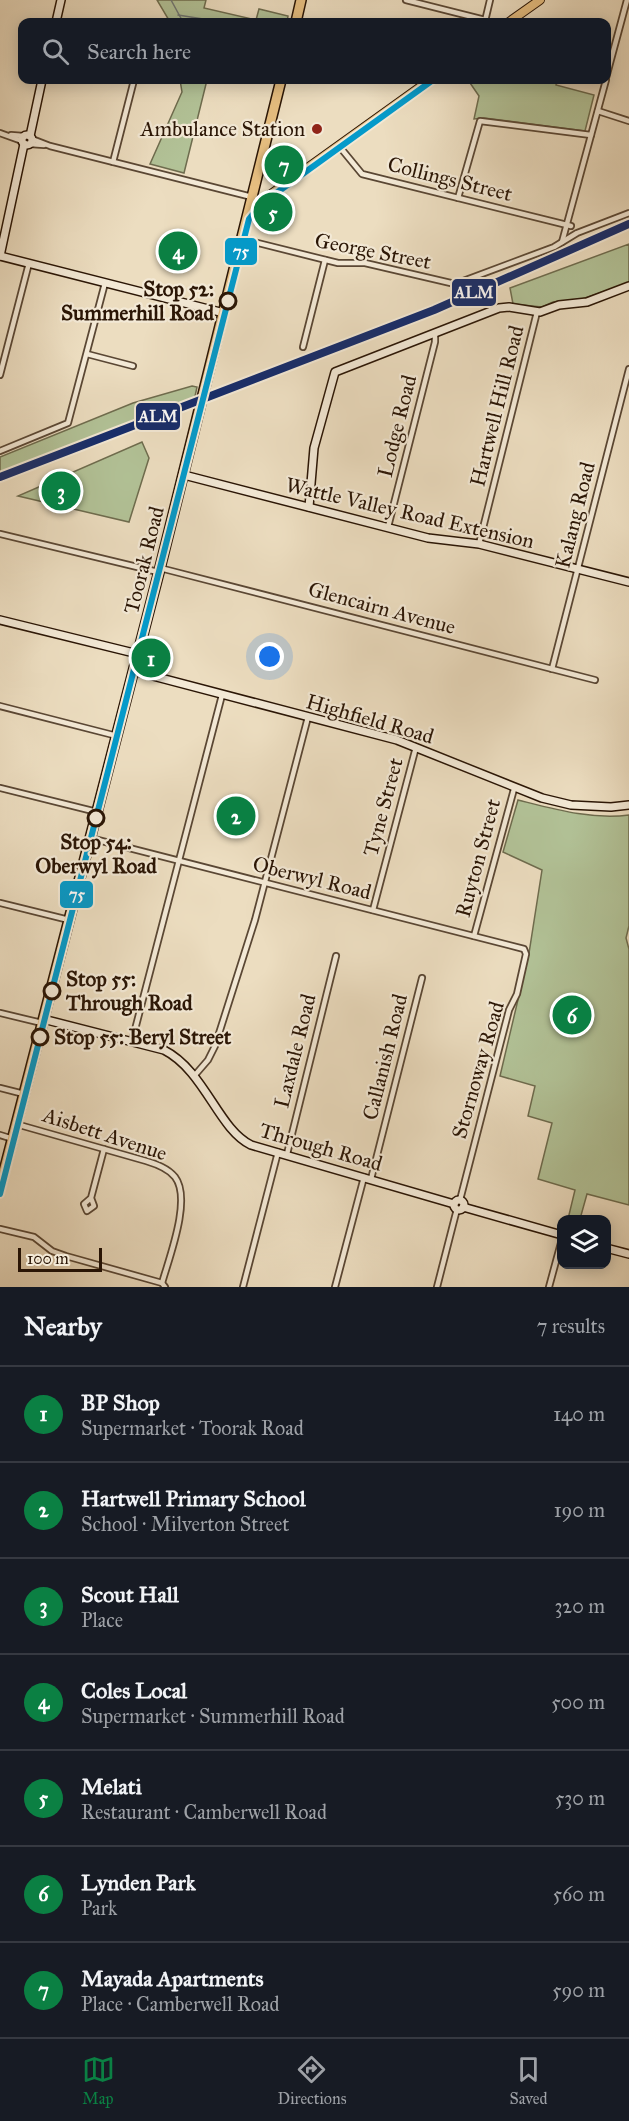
<!DOCTYPE html>
<html lang="en">
<head>
<meta charset="utf-8">
<style>
  :root { --surface:#171b24; --page:#242831; --text:#f1f3f6; --muted:#9ea1a6; --line:#363941; --accent:#0b8043 }
  body { margin:0; font-family:"IM FELL Great Primer",serif; background:var(--page); color:var(--text) }
  .controls { position:absolute; right:18px; bottom:18px; display:grid; overflow:hidden; border-radius:12px; box-shadow:0 3px 15px #0003 }
  .controls button { width:54px; height:54px; display:grid; place-items:center; padding:0; border:0; border-bottom:2px solid var(--line); background:var(--surface); color:var(--text); font:30px sans-serif }
  .scale { position:absolute; left:18px; bottom:15px; width:84px; box-sizing:border-box; padding-left:6px; border:3px solid #2a1505; border-top:0; font-size:16px; line-height:21px; white-space:nowrap; color:#2a1505; -webkit-text-stroke:4px #f3e9d6; paint-order:stroke }
  .you { position:absolute; left:270px; top:657px; width:21px; height:21px; margin:-15px; border:4px solid #fff; border-radius:50%; background:#1a73e8; box-shadow:0 0 0 9px #1a73e833 }
  .badge { display:grid; place-items:center; width:39px; height:39px; border-radius:50%; background:var(--accent); color:#fff; font-size:20px; font-weight:700 }
  .pin { position:absolute; translate:-50% -50%; border:3px solid #fff; box-shadow:0 2px 6px #0006 }
  .list { margin:0; padding:0; list-style:none }
  h2 { display:flex; justify-content:space-between; align-items:center; height:78px; margin:0; padding:0 24px; font-size:26px }
  h2 small { font-size:20px; font-weight:400; color:var(--muted) }
  .list li { display:grid; grid-template-columns:39px 1fr auto; gap:18px; align-items:center; box-sizing:border-box; height:96px; padding:0 24px; border-top:2px solid var(--line) }
  .list b { display:block; font-size:22px; white-space:nowrap }
  .list p { margin:0; font-size:20px; white-space:nowrap; color:var(--muted) }
  .list em { font-size:20px; font-style:normal; color:var(--muted) }
  .icon { flex:none; width:33px; height:33px; fill:none; stroke:currentColor; stroke-width:2; stroke-linecap:round; stroke-linejoin:round }
  .map { position:relative; flex:none; width:629px; height:1287px; overflow:hidden }
  .search { position:absolute; background:var(--surface); box-shadow:0 3px 15px #0003; left:18px; right:18px; top:18px; height:66px; display:flex; align-items:center; gap:15px; box-sizing:border-box; padding:0 21px; border-radius:12px; color:var(--muted); font-size:22px }
  .sheet { height:750px; background:var(--surface) }
  nav { display:flex; justify-content:space-around; align-items:center; box-sizing:border-box; height:84px; border-top:2px solid var(--line); background:var(--surface); font-size:16px; color:var(--muted) }
  nav a { display:grid; justify-items:center; gap:3px }
  nav .on { color:var(--accent) }
  .map>svg:first-child { display:block }
  .green { fill:#b2c297; stroke:#6e6c4e; stroke-width:1.5 }
  .lines { fill:none; stroke-linecap:round; stroke-linejoin:round }
  .stream { stroke:#707774; stroke-width:1.5 }
  .street-casing { stroke:#5a4734; stroke-width:8 }
  .secondary-casing { stroke:#2a1505; stroke-width:10 }
  .primary-casing { stroke:#2a1505; stroke-width:10 }
  .highway-casing { stroke:#2a1505; stroke-width:12 }
  .street { stroke:#f3e9d6; stroke-width:4.5 }
  .secondary { stroke:#f3e9d6; stroke-width:7 }
  .primary { stroke:#e6be80; stroke-width:8 }
  .highway { stroke:#e6be80; stroke-width:9 }
  .rail-1-casing { stroke:#f3e9d6; stroke-width:12 }
  .rail-1 { stroke:#152c6b; stroke-width:8 }
  .tram-1-casing { stroke:#f3e9d6; stroke-width:10 }
  .tram-1 { stroke:#049aca; stroke-width:6 }
  .poi-dot { fill:#8f2418; stroke:#f3e9d6; stroke-width:2 }
  .stop-dot { fill:#f3e9d6; stroke:#2a1505; stroke-width:3 }
  .labels { text-anchor:middle; stroke-width:4.5; stroke-linejoin:round; paint-order:stroke }
  .poi-label { font-size:21px; fill:#2a1505; stroke:#f3e9d6; text-anchor:end }
  .street-label { font-size:21px; fill:#2a1505; stroke:#f3e9d6 }
  .stop-label { font-size:21px; font-weight:bold; fill:#2a1505; stroke:#f3e9d6; text-anchor:start }
  .line-badge { stroke:#f3e9d6; stroke-width:2 }
  .badge-label { font-size:16px; text-anchor:middle; font-weight:bold; fill:#fff }
</style>
</head>
<body>
<div class="map">
<svg width="629" height="1287" viewBox="0 0 629 1287">
  <rect width="100%" height="100%" fill="#ecddc0"/>
  <filter id="stains"><feTurbulence type="fractalNoise" baseFrequency=".00333" numOctaves="4"/><feColorMatrix values="0 0 0 0 .2 0 0 0 0 .09 0 0 0 0 .02 0 0 0 .5 -.17"/></filter>
  <radialGradient id="worn" r=".72"><stop offset=".6" stop-color="#630" stop-opacity="0"/><stop offset="1" stop-color="#630" stop-opacity=".3"/></radialGradient>
  <!-- green -->
  <g class="green">
    <path d="M157,0H206L204,8L256,20L259,9L288,16L287,22H170Z"/>
    <path d="M180,80H207L184,173L150,164L182,92Z"/>
    <path d="M468,80H557L556,85L594,95L585,131L484,118L474,119L479,96Z"/>
    <path d="M629,244V283L582,299L553,302L542,307L513,304L510,288Z"/>
    <path d="M192,386L197,387L194,401L133,421L0,472V457L133,403Z"/>
    <path d="M142,442L149,458L129,522L18,496Z"/>
    <path d="M518,800C554,809 592,820 629,815V926L626,938L629,949V1205L587,1194L580,1219H568L575,1190L538,1179L552,1123L528,1116L535,1086L500,1076L529,953L542,870L503,852Z"/>
  </g>
  <g class="lines">
    <!-- stream -->
    <g class="stream">
      <path d="M171,0L183,22"/>
      <path d="M178,15L222,22"/>
    </g>
    <defs>
      <g id="street">
        <path d="M406,0L485,20"/>
        <path d="M485,21L490,0"/>
        <path d="M606,78L627,0"/>
        <path d="M598,111L629,121"/>
        <path d="M0,133L22,141"/>
        <path d="M11,135L24,136"/>
        <path d="M32,139L50,146L252,197"/>
        <path d="M30,144L44,145"/>
        <path d="M339,146L362,174L571,226"/>
        <path d="M113,162L134,80"/>
        <path d="M458,198L480,121L591,135"/>
        <path d="M242,239L338,263H365L455,284L554,247L577,233L629,213"/>
        <path d="M562,242L606,80"/>
        <path d="M303,347L325,260"/>
        <path d="M87,354L133,366"/>
        <path d="M0,375L29,263"/>
        <path d="M0,451L68,423L105,283"/>
        <path d="M388,527L435,342V333"/>
        <path d="M0,534L158,572"/>
        <path d="M479,544L537,312"/>
        <path d="M160,568L595,680"/>
        <path d="M552,669L629,369"/>
        <path d="M0,706L117,736"/>
        <path d="M0,788L97,812"/>
        <path d="M90,838L524,949L526,954L517,994L509,1010L460,1200"/>
        <path d="M0,903L69,920"/>
        <path d="M373,910L416,747"/>
        <path d="M474,936L514,789"/>
        <path d="M0,1013L42,1023"/>
        <path d="M132,1041L222,695"/>
        <path d="M195,1075L208,1060L215,1046L255,920L308,717"/>
        <path d="M0,1088L24,1094"/>
        <path d="M16,1124L146,1161C156,1164 168,1168 175,1177C192,1199 169,1258 162,1283L165,1287"/>
        <path d="M0,1135L13,1139"/>
        <path d="M287,1154L336,956"/>
        <path d="M371,1179L422,978"/>
        <path d="M91,1198L84,1204L87,1211L94,1206L91,1198L104,1149"/>
        <path d="M0,1229L34,1237L52,1251L66,1256L162,1283"/>
        <path d="M243,1287L278,1152"/>
        <path d="M335,1287L364,1177"/>
        <path d="M437,1287L457,1209"/>
        <path d="M549,1287L562,1239"/>
      </g>
      <g id="secondary">
        <path d="M56,22L61,0"/>
        <circle cx="27" cy="140" r="5"/>
        <path d="M30,136L42,80"/>
        <path d="M0,256L224,313"/>
        <path d="M0,256L24,144"/>
        <path d="M184,475L428,538L479,544L629,582"/>
        <path d="M309,507L314,448L335,372L499,308L509,307L540,312L559,305L587,302L629,286"/>
        <path d="M0,620L138,654"/>
        <path d="M134,671L397,740L542,798L571,805L611,807L629,805"/>
        <path d="M43,1019L164,1050C205,1071 218,1129 251,1145L454,1204"/>
        <circle cx="459" cy="1205" r="5"/>
        <path d="M463,1207L562,1235"/>
        <path d="M606,1248L629,1254"/>
      </g>
      <g id="primary">
        <path d="M509,22L540,0"/>
        <path d="M249,215L260,202L430,80"/>
      </g>
      <g id="highway">
        <path d="M296,22L301,0"/>
        <path d="M0,1187L159,572L281,80"/>
      </g>
    </defs>
    <!-- street casing -->
    <use href="#street" class="street-casing"/>
    <!-- secondary casing -->
    <use href="#secondary" class="secondary-casing"/>
    <!-- primary casing -->
    <use href="#primary" class="primary-casing"/>
    <!-- highway casing -->
    <use href="#highway" class="highway-casing"/>
    <!-- street -->
    <use href="#street" class="street"/>
    <!-- secondary -->
    <use href="#secondary" class="secondary"/>
    <!-- primary -->
    <use href="#primary" class="primary"/>
    <!-- highway -->
    <use href="#highway" class="highway"/>
    <defs>
      <path id="rail-1" d="M0,477L434,310L629,224"/>
    </defs>
    <!-- rail-1 casing -->
    <use href="#rail-1" class="rail-1-casing"/>
    <!-- rail-1 -->
    <use href="#rail-1" class="rail-1"/>
    <defs>
      <path id="tram-1" d="M0,1194L249,219L261,204L433,80"/>
    </defs>
    <!-- tram-1 casing -->
    <use href="#tram-1" class="tram-1-casing"/>
    <!-- tram-1 -->
    <use href="#tram-1" class="tram-1"/>
  </g>
  <!-- markers -->
  <circle class="poi-dot" cx="317" cy="129" r="6"/>
  <g class="stop-dot">
    <circle cx="228" cy="301" r="8"/>
    <circle cx="96" cy="818" r="8"/>
    <circle cx="52" cy="991" r="8"/>
    <circle cx="40" cy="1037" r="8"/>
  </g>
  <g class="labels">
    <!-- poi labels -->
    <g class="poi-label">
      <text x="305" y="136">Ambulance Station</text>
    </g>
    <!-- street labels -->
    <g class="street-label">
      <text transform="translate(450 179) rotate(14)" y="7">Collings Street</text>
      <text transform="translate(373 251) rotate(11)" y="7">George Street</text>
      <text transform="translate(497 406) rotate(-76)" y="7">Hartwell Hill Road</text>
      <text transform="translate(397 426) rotate(-76)" y="7">Lodge Road</text>
      <text transform="translate(410 513) rotate(13)" y="7">Wattle Valley Road Extension</text>
      <text transform="translate(575 515) rotate(-76)" y="7">Kalang Road</text>
      <text transform="translate(144 560) rotate(-76)" y="7">Toorak Road</text>
      <text transform="translate(382 608) rotate(15)" y="7">Glencairn Avenue</text>
      <text transform="translate(370 719) rotate(16)" y="7">Highfield Road</text>
      <text transform="translate(383 807) rotate(-75)" y="7">Tyne Street</text>
      <text transform="translate(478 858) rotate(-75)" y="7">Ruyton Street</text>
      <text transform="translate(312 878) rotate(14)" y="7">Oberwyl Road</text>
      <text transform="translate(295 1051) rotate(-76)" y="7">Laxdale Road</text>
      <text transform="translate(385 1057) rotate(-76)" y="7">Callanish Road</text>
      <text transform="translate(478 1070) rotate(-74)" y="7">Stornoway Road</text>
      <text transform="translate(105 1134) rotate(18)" y="7">Aisbett Avenue</text>
      <text transform="translate(321 1147) rotate(16)" y="7">Through Road</text>
    </g>
    <!-- stop labels -->
    <g class="stop-label">
      <text x="214" y="296" text-anchor="end">Stop 52:<tspan x="214" dy="24">Summerhill Road</tspan></text>
      <text x="96" y="849" text-anchor="middle">Stop 54:<tspan x="96" dy="24">Oberwyl Road</tspan></text>
      <text x="66" y="986">Stop 55:<tspan x="66" dy="24">Through Road</tspan></text>
      <text x="54" y="1044">Stop 55: Beryl Street</text>
    </g>
  </g>
  <g class="line-badge">
    <rect x="224" y="237" width="34" height="29" rx="6" fill="#049aca"/>
    <rect x="451" y="278" width="46" height="29" rx="6" fill="#152c6b"/>
    <rect x="135" y="402" width="46" height="29" rx="6" fill="#152c6b"/>
    <rect x="59" y="880" width="35" height="29" rx="6" fill="#049aca"/>
  </g>
  <g class="badge-label">
    <text x="241" y="257">75</text>
    <text x="474" y="298">ALM</text>
    <text x="158" y="422">ALM</text>
    <text x="77" y="900">75</text>
  </g>
  <rect width="100%" height="100%" filter="url(#stains)"/>
  <rect width="100%" height="100%" fill="url(#worn)"/>
</svg>
<div class="controls">
<button><svg class="icon" aria-label="layers" viewBox="0 0 24 24"><path d="M12 4l9 5-9 5-9-5zM3 14l9 5 9-5"/></svg></button>
</div>
<div class="scale">100 m</div>
<div class="you"></div>
<div class="pin badge" style="left:151px;top:658px">1</div>
<div class="pin badge" style="left:236px;top:816px">2</div>
<div class="pin badge" style="left:61px;top:491px">3</div>
<div class="pin badge" style="left:178px;top:251px">4</div>
<div class="pin badge" style="left:273px;top:212px">5</div>
<div class="pin badge" style="left:572px;top:1015px">6</div>
<div class="pin badge" style="left:284px;top:165px">7</div>
<div class="search"><svg class="icon" aria-label="search" viewBox="0 0 24 24"><circle cx="10" cy="10" r="6"/><path d="M15 15l6 6"/></svg>Search here</div>
</div>
<section class="sheet">
<h2>Nearby<small>7 results</small></h2>
<ul class="list">
<li><span class="badge">1</span><div><b>BP Shop</b><p>Supermarket · Toorak Road</p></div><em>140 m</em></li>
<li><span class="badge">2</span><div><b>Hartwell Primary School</b><p>School · Milverton Street</p></div><em>190 m</em></li>
<li><span class="badge">3</span><div><b>Scout Hall</b><p>Place</p></div><em>320 m</em></li>
<li><span class="badge">4</span><div><b>Coles Local</b><p>Supermarket · Summerhill Road</p></div><em>500 m</em></li>
<li><span class="badge">5</span><div><b>Melati</b><p>Restaurant · Camberwell Road</p></div><em>530 m</em></li>
<li><span class="badge">6</span><div><b>Lynden Park</b><p>Park</p></div><em>560 m</em></li>
<li><span class="badge">7</span><div><b>Mayada Apartments</b><p>Place · Camberwell Road</p></div><em>590 m</em></li>
</ul>
</section>
<nav>
<a class="on"><svg class="icon" aria-label="map" viewBox="0 0 24 24"><path d="M3 6l6-2 6 2 6-2v14l-6 2-6-2-6 2zM9 4v14M15 6v14"/></svg>Map</a>
<a><svg class="icon" aria-label="directions" viewBox="0 0 24 24"><path d="M12 3l9 9-9 9-9-9zM9 14v-3h6M13 9l2 2-2 2"/></svg>Directions</a>
<a><svg class="icon" aria-label="saved" viewBox="0 0 24 24"><path d="M7 4h10v16l-5-4-5 4z"/></svg>Saved</a>
</nav>
</body>
</html>
